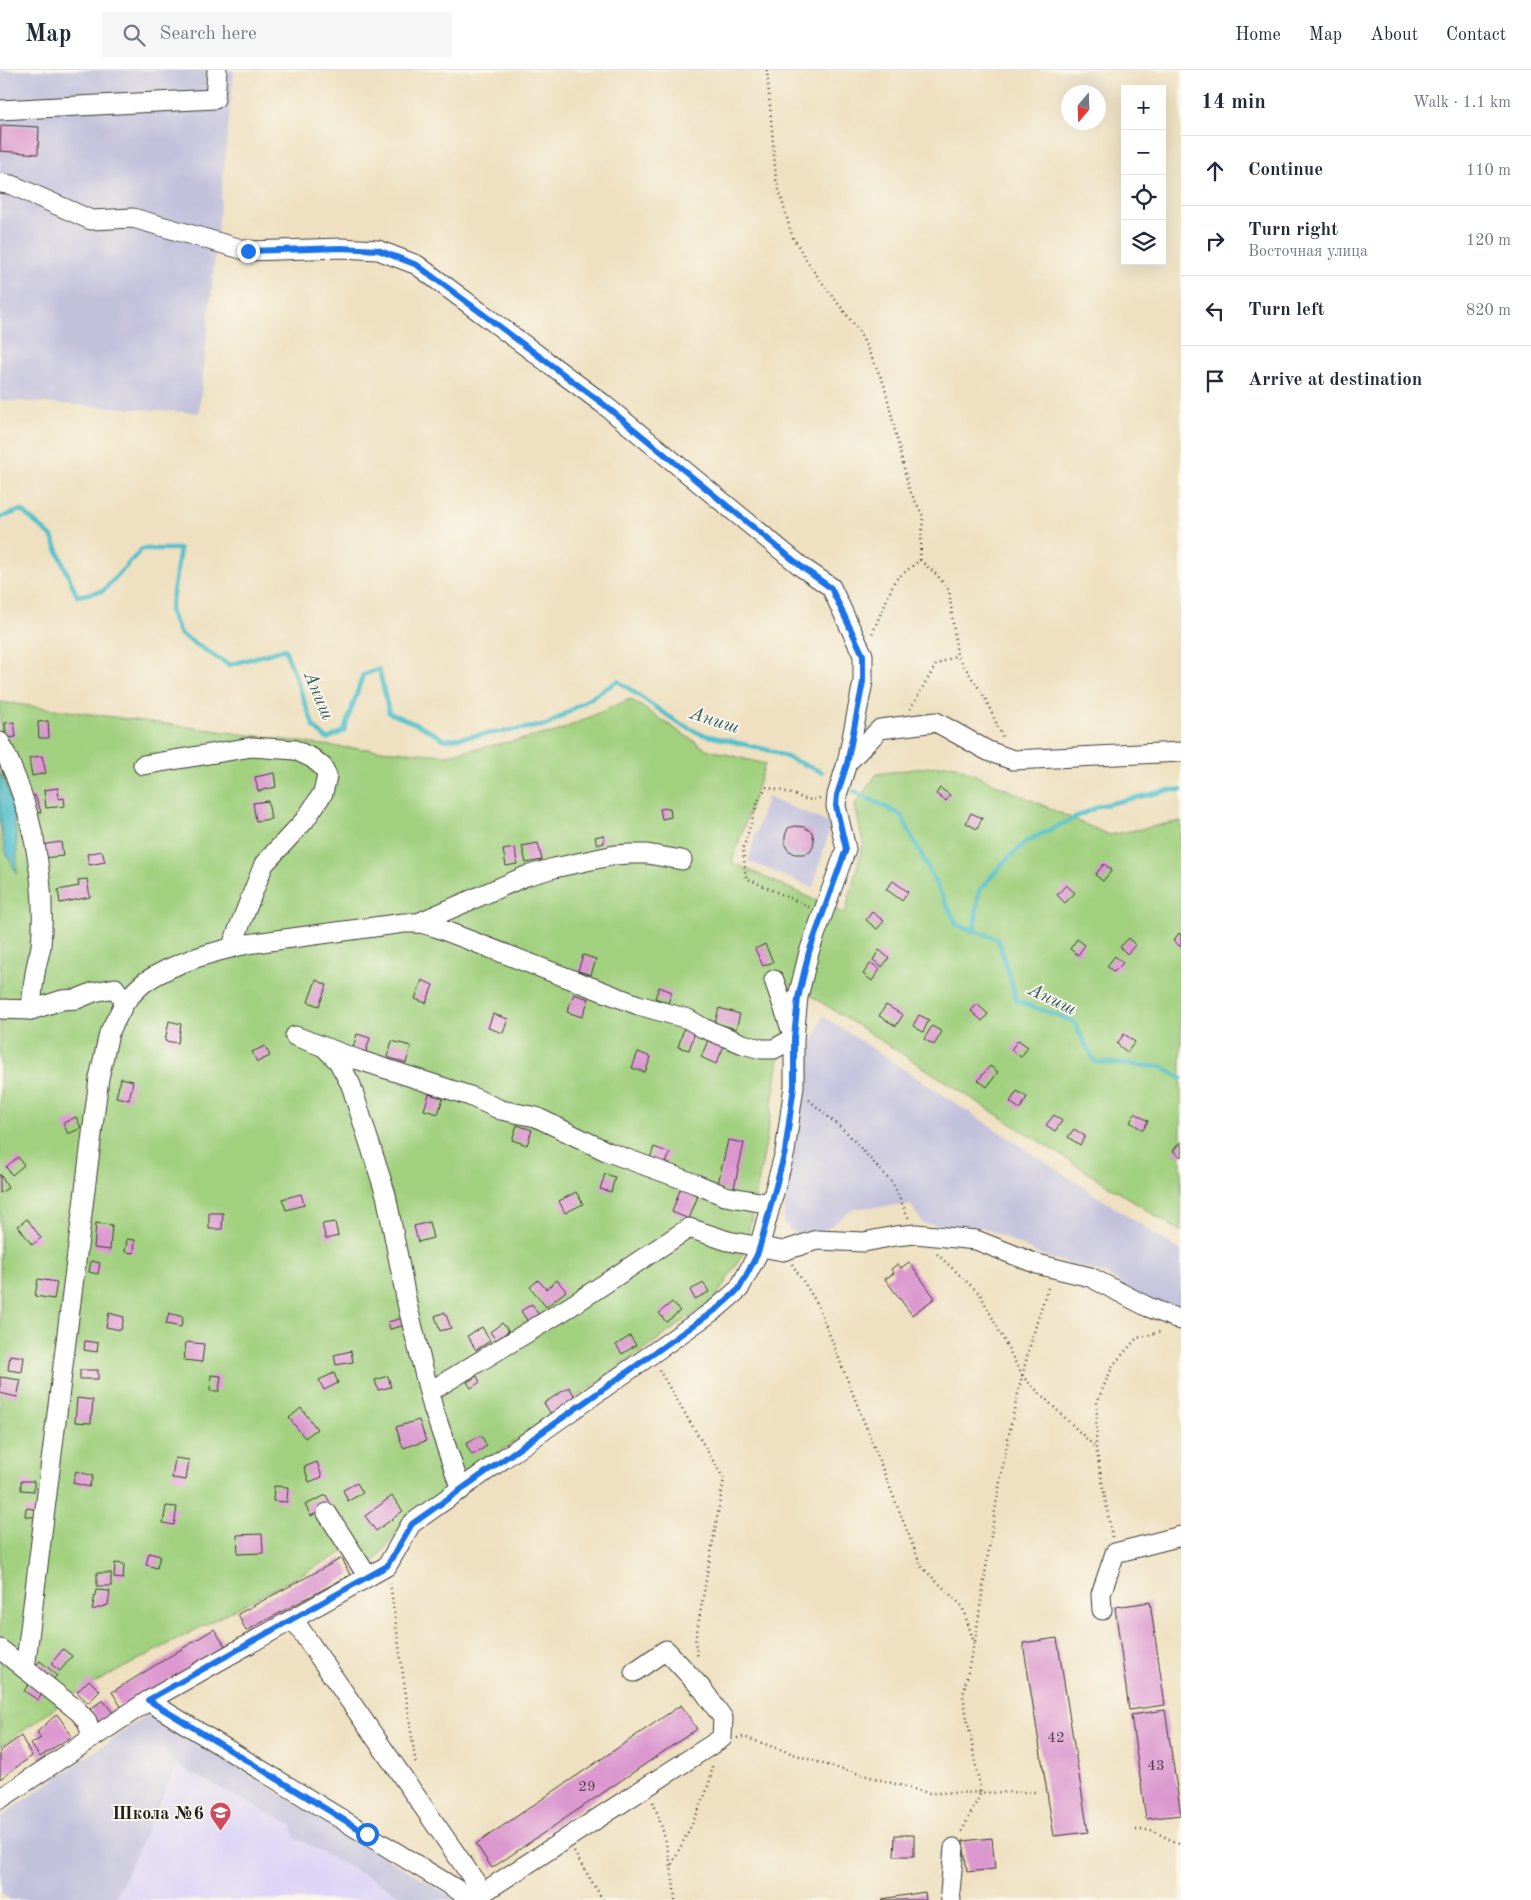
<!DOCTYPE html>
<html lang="en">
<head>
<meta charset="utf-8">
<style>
  :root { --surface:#fff; --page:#f6f6f7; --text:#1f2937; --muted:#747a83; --line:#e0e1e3 }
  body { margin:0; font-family:"Old Standard TT",serif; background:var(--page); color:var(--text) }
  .controls { position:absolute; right:15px; top:15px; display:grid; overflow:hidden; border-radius:0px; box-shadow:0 5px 20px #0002 }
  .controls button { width:45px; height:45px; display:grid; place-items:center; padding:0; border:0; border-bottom:1px solid var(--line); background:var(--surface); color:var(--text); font:25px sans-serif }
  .compass { position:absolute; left:1061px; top:15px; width:45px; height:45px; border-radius:50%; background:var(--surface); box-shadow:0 5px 20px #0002; rotate:199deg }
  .stop { position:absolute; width:15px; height:15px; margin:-11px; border:4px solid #1a73e8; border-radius:50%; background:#fff }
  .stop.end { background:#1a73e8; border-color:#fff; box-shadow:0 1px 5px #0008 }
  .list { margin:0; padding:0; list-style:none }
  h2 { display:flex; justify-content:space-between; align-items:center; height:65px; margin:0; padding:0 20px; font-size:21px }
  h2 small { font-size:16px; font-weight:400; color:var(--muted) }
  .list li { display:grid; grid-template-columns:32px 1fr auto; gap:15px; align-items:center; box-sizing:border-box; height:70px; padding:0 20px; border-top:1px solid var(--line) }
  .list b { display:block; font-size:19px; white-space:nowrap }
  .list p { margin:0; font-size:16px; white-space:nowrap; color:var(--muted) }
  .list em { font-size:16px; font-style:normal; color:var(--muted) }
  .icon { flex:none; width:28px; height:28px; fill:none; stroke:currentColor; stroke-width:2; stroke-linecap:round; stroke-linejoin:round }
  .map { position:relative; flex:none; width:1181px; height:1830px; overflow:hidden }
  header { display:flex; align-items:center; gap:30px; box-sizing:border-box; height:70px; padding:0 25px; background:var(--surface); border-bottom:1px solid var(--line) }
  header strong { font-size:24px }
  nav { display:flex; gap:28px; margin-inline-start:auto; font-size:18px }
  .search { width:350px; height:45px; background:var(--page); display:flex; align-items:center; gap:12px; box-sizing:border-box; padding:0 18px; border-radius:0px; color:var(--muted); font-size:19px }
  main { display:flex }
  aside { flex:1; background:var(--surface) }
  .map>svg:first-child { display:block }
  .built { fill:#ddd5f6 }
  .industrial { fill:#c2c1dc }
  .green { fill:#a1d07f; stroke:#5e764e }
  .water { fill:#53c0cb; stroke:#386e74 }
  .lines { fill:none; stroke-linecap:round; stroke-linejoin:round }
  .stream { stroke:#53c0cb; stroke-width:4.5 }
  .building { fill:#db98cf }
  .minor-casing { stroke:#3c3935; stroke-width:21 }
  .path { stroke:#3c3935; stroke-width:2.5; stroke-dasharray:1 4; stroke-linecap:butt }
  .minor { stroke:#fff; stroke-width:19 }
  .route { stroke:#1a73e8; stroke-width:6 }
  .labels { text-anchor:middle; stroke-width:4; stroke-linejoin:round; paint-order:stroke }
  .number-label { font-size:15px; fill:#4c3b49 }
  .poi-label { font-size:18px; font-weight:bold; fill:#1c1c1c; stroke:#fbf7ec; text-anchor:end }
  .water-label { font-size:19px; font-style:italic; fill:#325e62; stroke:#fbf7ec }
</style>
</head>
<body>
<header>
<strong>Map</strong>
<div class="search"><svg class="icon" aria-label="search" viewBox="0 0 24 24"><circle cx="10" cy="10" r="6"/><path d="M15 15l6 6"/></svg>Search here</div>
<nav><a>Home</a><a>Map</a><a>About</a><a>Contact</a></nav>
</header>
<main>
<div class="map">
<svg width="1181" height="1830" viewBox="0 0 1181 1830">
  <rect width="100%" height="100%" fill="#fbf7ec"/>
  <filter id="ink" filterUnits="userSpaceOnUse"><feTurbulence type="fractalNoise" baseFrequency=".02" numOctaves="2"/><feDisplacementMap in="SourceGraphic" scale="10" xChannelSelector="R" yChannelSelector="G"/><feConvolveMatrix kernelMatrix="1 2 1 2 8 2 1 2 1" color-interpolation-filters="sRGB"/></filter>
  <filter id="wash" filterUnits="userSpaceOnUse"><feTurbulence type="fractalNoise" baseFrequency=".0096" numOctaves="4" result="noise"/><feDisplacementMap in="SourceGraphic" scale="20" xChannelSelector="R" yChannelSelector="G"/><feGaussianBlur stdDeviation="1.12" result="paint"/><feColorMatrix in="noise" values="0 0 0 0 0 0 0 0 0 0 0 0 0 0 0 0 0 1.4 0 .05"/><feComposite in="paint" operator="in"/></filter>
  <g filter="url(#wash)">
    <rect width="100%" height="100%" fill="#eee0c0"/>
    <!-- built -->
    <path class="built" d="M177,1696L292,1755L295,1768L411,1830H114Z"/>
    <!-- industrial -->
    <g class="industrial">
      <path d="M0,0H234L199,343L0,330Z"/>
      <path d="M767,727L831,754L813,818L748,791Z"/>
      <path d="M823,946L1181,1181V1244L1145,1230L1108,1205L1043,1186L985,1158L923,1154L911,1135L855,1138L814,1168L796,1166L783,1152L806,991Z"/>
      <path d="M149,1644L407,1800L457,1830H411L295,1768L292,1755L177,1696L114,1830H11L0,1822V1747Z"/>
    </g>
    <!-- green -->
    <path class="green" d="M630,629L706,679L765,694L732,792L845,844L863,774L855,734L877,704L951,694L1109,765L1181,751V1162L791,913L765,1078L745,1180L715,1229L412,1444L372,1494L359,1474L81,1620L0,1677V632L339,677L447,685L556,662Z"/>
    <!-- water -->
    <path class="water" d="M0,703C16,732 17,772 17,804L5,780L0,750Z"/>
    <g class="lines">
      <!-- stream -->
      <g class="stream">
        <path d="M0,448L21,440L52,467L77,526L103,521L142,479H180L170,542L180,564L229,595L285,579L314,657L327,669L344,661L363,605L379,599L389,643L421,656L445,670L547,655L618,611L677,652L701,664L772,681L822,702"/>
        <path d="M854,721L901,745L957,855L998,869L1017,931L1073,951L1095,992L1162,997L1181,1008"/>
        <path d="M974,861L979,821L1003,793L1027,771L1099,736L1170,720H1181"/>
      </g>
    </g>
    <g id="blocks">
      <!-- building -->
      <g class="building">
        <path d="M1,55L39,57L38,84L0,81Z"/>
        <path d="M48,651L49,668H39L38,652Z"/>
        <path d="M14,652L16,667L6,668L5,653Z"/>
        <path d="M42,686L46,703L32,706L29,688Z"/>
        <path d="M274,703L276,717L258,721L255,707Z"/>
        <path d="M58,718L59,729L64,728L65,736L46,738L44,720Z"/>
        <path d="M940,718L950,725L946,731L936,724Z"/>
        <path d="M35,725L41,742L33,745L27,728Z"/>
        <path d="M268,731L271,749L256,751L253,733Z"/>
        <path d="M670,738L671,747L662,749L660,739Z"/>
        <path d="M971,743L982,748L977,759L966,753Z"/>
        <path d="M795,756L804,757L812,762L814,770L813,777L810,782L804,784H795L788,780L785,775V766L788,758Z"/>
        <path d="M604,765V773L597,775L595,767Z"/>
        <path d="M61,772L63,786L42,788L40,775Z"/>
        <path d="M538,773L542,790L526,793L522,776Z"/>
        <path d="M515,778L517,794L506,796L503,780Z"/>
        <path d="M102,781L105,792L89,795L87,784Z"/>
        <path d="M1104,794L1112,800L1103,811L1095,805Z"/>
        <path d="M87,809L90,827L60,833L58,820L79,816L78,810Z"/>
        <path d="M893,811L908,822L902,831L886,819Z"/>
        <path d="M1066,815L1075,823L1065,833L1057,825Z"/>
        <path d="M872,842L884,851L877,859L866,850Z"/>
        <path d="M1179,863L1181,865V877L1173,871Z"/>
        <path d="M1129,868L1135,875L1127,884L1120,877Z"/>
        <path d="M1077,869L1085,875L1078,885L1070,879Z"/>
        <path d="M765,874L773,892L763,896L755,879Z"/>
        <path d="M879,880L889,888L882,897L873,890Z"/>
        <path d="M583,885L596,889L591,905L578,901Z"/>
        <path d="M1115,886L1123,893L1114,902L1107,896Z"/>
        <path d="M871,893L880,899L872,911L863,904Z"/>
        <path d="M316,910L327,915L319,936L308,932Z"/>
        <path d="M422,910L433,915L426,933L415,929Z"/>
        <path d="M659,917L672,922L668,933L655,928Z"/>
        <path d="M574,924L589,929L582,947L567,942Z"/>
        <path d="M977,934L988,944L982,951L971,941Z"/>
        <path d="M886,935L903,945L896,956L879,946Z"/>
        <path d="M719,938L740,944L736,959L715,953Z"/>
        <path d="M493,944L508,949L503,963L488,958Z"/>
        <path d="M919,945L929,950L923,962L913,956Z"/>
        <path d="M169,951L181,954L178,973L165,971Z"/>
        <path d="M685,955L696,959L689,980L678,977Z"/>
        <path d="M932,956L942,962L934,975L924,969Z"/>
        <path d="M357,964L370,968L365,985L352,981Z"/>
        <path d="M1124,964L1135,972L1127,982L1117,974Z"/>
        <path d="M709,968L725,974L716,994L701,987Z"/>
        <path d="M1018,970L1028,977L1021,987L1011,980Z"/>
        <path d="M392,971L411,976L406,993L387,987Z"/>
        <path d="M265,976L270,986L257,992L252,982Z"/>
        <path d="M638,982L651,987L645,1002L632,998Z"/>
        <path d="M990,996L998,1002L987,1017L978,1010Z"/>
        <path d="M121,1008L133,1011L129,1030L116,1027Z"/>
        <path d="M1017,1021L1027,1027L1020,1039L1010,1032Z"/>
        <path d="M429,1024L443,1028L438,1044L424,1040Z"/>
        <path d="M1135,1043L1148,1051L1143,1060L1130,1052Z"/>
        <path d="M1054,1045L1062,1051L1055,1061L1046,1055Z"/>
        <path d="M76,1047L81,1058L68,1064L63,1053Z"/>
        <path d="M517,1055L532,1060L527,1075L512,1070Z"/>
        <path d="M1074,1059L1085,1066L1080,1075L1068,1067Z"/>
        <path d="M728,1070L744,1073L733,1122L717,1118Z"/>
        <path d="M1181,1071V1087L1173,1081Z"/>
        <path d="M654,1077L670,1083L665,1096L649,1091Z"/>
        <path d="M18,1087L24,1095L12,1105L6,1097Z"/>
        <path d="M0,1104L8,1118L0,1123Z"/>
        <path d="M605,1104L615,1107L611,1122L600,1119Z"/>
        <path d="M681,1117L699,1123L689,1149L672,1142Z"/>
        <path d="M576,1122L583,1134L565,1143L559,1131Z"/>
        <path d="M301,1124L304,1135L286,1140L282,1129Z"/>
        <path d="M209,1143H223L222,1159H209Z"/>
        <path d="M27,1149L41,1168L32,1175L18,1156Z"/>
        <path d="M335,1152L338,1166L326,1169L322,1154Z"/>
        <path d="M429,1152L433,1168L418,1172L414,1156Z"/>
        <path d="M96,1153L112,1155L110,1180L94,1178Z"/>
        <path d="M127,1169L135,1170L134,1183L125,1182Z"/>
        <path d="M91,1191L100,1193L98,1204L89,1202Z"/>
        <path d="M909,1192L935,1228L912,1245L885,1209L894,1203L891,1199L898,1194L901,1198Z"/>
        <path d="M38,1209L57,1212L54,1229L35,1226Z"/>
        <path d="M538,1210L546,1219L557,1210L566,1221L546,1237L530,1217Z"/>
        <path d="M704,1213L709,1222L695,1229L690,1220Z"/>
        <path d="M672,1232L680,1241L666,1252L659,1243Z"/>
        <path d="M532,1234L539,1245L528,1252L521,1241Z"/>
        <path d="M445,1242L451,1258L440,1261L435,1246Z"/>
        <path d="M109,1243L124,1247L121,1260L106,1257Z"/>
        <path d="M169,1243L183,1247L181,1257L166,1254Z"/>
        <path d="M402,1248L406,1255L390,1259L388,1252Z"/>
        <path d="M502,1253L509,1261L496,1270L490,1262Z"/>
        <path d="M482,1257L490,1271L476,1280L467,1266Z"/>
        <path d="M630,1266L636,1275L622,1284L616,1275Z"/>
        <path d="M85,1271L98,1273L97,1282L84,1280Z"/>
        <path d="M186,1272L204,1274L202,1292L184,1290Z"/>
        <path d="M351,1281L353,1292L336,1295L334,1285Z"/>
        <path d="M10,1285L24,1287L22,1302L8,1300Z"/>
        <rect x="80" y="1300" width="18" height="9"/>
        <path d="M334,1303L338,1313L324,1320L319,1310Z"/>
        <path d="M211,1305L221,1306L219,1321H210Z"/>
        <path d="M388,1306L391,1317L378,1320L375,1310Z"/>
        <path d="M477,1306L480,1312L471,1318L467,1312Z"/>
        <path d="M0,1307L21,1310L17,1327L0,1323Z"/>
        <path d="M569,1317L576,1328L551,1344L544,1333Z"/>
        <path d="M77,1328L93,1330L91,1353L75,1352Z"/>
        <path d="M301,1338L317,1359L305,1368L289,1348Z"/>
        <path d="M419,1350L426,1371L403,1378L396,1357Z"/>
        <path d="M481,1365L487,1376L472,1385L466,1374Z"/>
        <path d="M175,1388L189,1390L186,1410L172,1408Z"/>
        <path d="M317,1392L322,1407L309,1412L304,1397Z"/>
        <path d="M76,1401L93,1406L89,1417L73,1413Z"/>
        <path d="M21,1411H34V1421L21,1420Z"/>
        <path d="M357,1413L363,1423L348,1431L343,1420Z"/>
        <path d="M274,1416L288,1417L287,1432L273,1431Z"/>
        <path d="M326,1425L331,1435L311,1446L305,1435Z"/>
        <path d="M392,1426L403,1441L376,1461L365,1446Z"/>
        <path d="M166,1436L177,1437L174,1455L163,1453Z"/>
        <path d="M26,1438L40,1440L39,1448L25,1446Z"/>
        <path d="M262,1464L263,1483L238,1484L237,1465Z"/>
        <path d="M149,1483L160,1486L157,1498L146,1495Z"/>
        <path d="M342,1488L350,1505L246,1561L238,1544Z"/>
        <path d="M115,1493L124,1494L123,1509L114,1508Z"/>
        <rect x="97" y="1503" width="14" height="13"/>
        <path d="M96,1520L110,1521L108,1535L92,1540Z"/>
        <path d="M1150,1532L1165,1635L1129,1640L1115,1537Z"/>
        <path d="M214,1559L225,1576L122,1638L112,1622Z"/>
        <path d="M1057,1568L1088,1762L1054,1766L1023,1573Z"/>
        <path d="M63,1579L72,1586L60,1601L51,1594Z"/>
        <path d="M40,1591L57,1605L51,1612L34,1598Z"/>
        <path d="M89,1610L100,1621L88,1633L77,1622Z"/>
        <path d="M29,1614L43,1622L38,1630L24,1621Z"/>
        <path d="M103,1630L113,1643L99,1652L90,1639Z"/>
        <path d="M681,1635L697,1659L492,1798L476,1774Z"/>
        <path d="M1165,1640L1181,1745L1146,1749L1131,1645Z"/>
        <path d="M57,1644L72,1666L40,1687L31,1674L41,1668L37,1662Z"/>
        <path d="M21,1666L32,1686L0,1709V1681Z"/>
        <path d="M895,1765H914V1786H894Z"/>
        <path d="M992,1768L995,1799L967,1802L963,1771Z"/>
        <path d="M925,1822L926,1830H882V1829Z"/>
      </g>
    </g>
  </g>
  <g filter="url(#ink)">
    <use href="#blocks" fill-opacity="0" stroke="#3c3935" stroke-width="1"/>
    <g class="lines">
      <defs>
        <g id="minor">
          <path d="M0,40L215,29L217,0"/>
          <path d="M0,113L12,115L91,150L133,148L248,181L341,178L378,180L417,195L602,333L803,498L831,517L863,585V612L847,693"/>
          <path d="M0,672C31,733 47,808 41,876C40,883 37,891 36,898C33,912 32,926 31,940L62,930L77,929L94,922L115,918L125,932L109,963L99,1008L25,1599"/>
          <path d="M143,695L252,677L295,680L312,688L323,697L327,706L323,723L305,750L264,794L231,878"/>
          <path d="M418,853L526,806L554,798L615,785L630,784H647L682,790"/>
          <path d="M774,910L792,962"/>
          <path d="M125,932C131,925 137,918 145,912C174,892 213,882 247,874L404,853H421L435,857L638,935L688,949L703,958L743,974L761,979H774L794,968"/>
          <path d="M0,939L31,940"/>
          <path d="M295,966L359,990L470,1026L501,1040L536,1047L608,1082L696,1114L725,1126L771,1134"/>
          <path d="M326,979L338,991L351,1015L386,1125L408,1238L433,1338L461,1420"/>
          <path d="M429,1322L571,1236L689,1158L728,1171L783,1181L817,1170L864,1172L895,1166L916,1164L976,1170L1037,1194L1090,1207L1148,1237L1181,1250"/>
          <path d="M327,1443L368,1507"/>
          <path d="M1102,1540L1101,1524L1115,1483L1181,1466"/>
          <path d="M293,1549L483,1823"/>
          <path d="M0,1579L78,1641L87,1651L92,1667"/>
          <path d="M148,1631L474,1830"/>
          <path d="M0,1729L148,1631L387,1496L411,1454L717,1238L739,1219L757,1185L785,1082L794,1016V968L798,927L809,882L846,779L836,736L837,725L847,693L880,659L936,652L988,681L1013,690L1181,682"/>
          <path d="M473,1829L722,1668L723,1648L703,1620L666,1580L634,1602"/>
          <path d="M951,1830L950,1822L954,1778"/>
        </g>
      </defs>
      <!-- minor casing -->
      <use href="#minor" class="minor-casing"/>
      <!-- path -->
      <g class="path">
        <path d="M767,0L776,109L792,166L812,199L859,261L884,314L909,419L923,446L920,490L895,510L872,564"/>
        <path d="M920,490L936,504L949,520L957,585L985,628L1003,668"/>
        <path d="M910,639L936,595L957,585"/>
        <path d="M809,837L746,808L743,779L758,731L766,717L786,722L808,730L821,728"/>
        <path d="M809,1030L847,1063L893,1114L909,1149"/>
        <path d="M937,1184L980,1224L1023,1307L1096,1378"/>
        <path d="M792,1194L817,1233L921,1496L962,1536L974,1572L963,1626L981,1723L961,1763"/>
        <path d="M659,1300L724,1409L695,1572L698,1589"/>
        <path d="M1112,1467L1096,1378L1097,1332L1113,1295L1137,1268L1163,1261"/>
        <path d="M390,1513L416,1696"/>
        <path d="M975,1571C993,1452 1009,1329 1049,1215"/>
        <path d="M737,1668L744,1667L820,1693L928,1723L1035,1722"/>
        <path d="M653,1732C666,1765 672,1795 675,1830"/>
        <path d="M1136,1760H1151L1181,1775"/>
        <path d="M574,1782L603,1830"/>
        <path d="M672,1794C683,1770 713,1720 712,1694"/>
      </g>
      <!-- minor -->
      <use href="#minor" class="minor"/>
    </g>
  </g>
  <g class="lines" filter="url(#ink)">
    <!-- route -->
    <path class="route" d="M248,181L341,178L378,180L417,195L602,333L803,498L831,518L863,585V612L847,694L837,725L836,736L846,779L809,882L798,928L794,968V1016L785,1082L760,1176L757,1185L739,1219L718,1238L412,1454L387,1496L148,1630L367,1764"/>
  </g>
  <!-- icons -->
  <defs>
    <symbol id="school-pin" viewBox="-11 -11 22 30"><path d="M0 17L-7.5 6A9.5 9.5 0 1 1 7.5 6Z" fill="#d1495b" stroke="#fbf7ec"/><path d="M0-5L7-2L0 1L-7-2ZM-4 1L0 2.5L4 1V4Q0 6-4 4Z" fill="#fff"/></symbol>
  </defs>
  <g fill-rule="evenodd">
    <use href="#school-pin" x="208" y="1730" width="25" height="34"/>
  </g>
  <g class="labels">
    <!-- number labels -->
    <g class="number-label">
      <text x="1056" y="1672">42</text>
      <text x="1156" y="1700">43</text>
      <text x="587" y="1721">29</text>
    </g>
    <!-- poi labels -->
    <g class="poi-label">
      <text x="204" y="1749">Школа №6</text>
    </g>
    <!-- water labels -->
    <g class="water-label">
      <text transform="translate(320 625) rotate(67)" y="7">Аниш</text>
      <text transform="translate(715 649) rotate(18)" y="7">Аниш</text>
      <text transform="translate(1053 928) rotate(26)" y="7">Аниш</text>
    </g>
  </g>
</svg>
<div class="controls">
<button>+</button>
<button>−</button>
<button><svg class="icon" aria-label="locate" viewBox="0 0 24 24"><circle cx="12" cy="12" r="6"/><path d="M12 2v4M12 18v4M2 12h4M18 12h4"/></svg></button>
<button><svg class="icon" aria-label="layers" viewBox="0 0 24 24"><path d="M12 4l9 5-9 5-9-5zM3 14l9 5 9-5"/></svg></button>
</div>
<svg class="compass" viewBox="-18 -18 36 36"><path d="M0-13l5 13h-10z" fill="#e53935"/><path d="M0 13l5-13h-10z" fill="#747a83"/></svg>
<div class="stop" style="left:367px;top:1764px"></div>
<div class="stop end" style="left:248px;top:181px"></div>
</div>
<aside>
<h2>14 min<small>Walk · 1.1 km</small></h2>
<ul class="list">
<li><svg class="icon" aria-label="ahead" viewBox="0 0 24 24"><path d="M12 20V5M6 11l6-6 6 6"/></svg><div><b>Continue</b></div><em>110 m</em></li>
<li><svg class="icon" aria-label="right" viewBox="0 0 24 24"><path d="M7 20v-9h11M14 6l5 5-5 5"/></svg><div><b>Turn right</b><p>Восточная улица</p></div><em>120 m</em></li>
<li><svg class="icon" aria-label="left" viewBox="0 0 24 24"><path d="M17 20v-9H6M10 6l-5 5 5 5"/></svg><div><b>Turn left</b></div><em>820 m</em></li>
<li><svg class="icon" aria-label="arrive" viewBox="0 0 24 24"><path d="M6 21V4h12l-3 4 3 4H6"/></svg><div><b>Arrive at destination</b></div></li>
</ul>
</aside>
</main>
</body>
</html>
